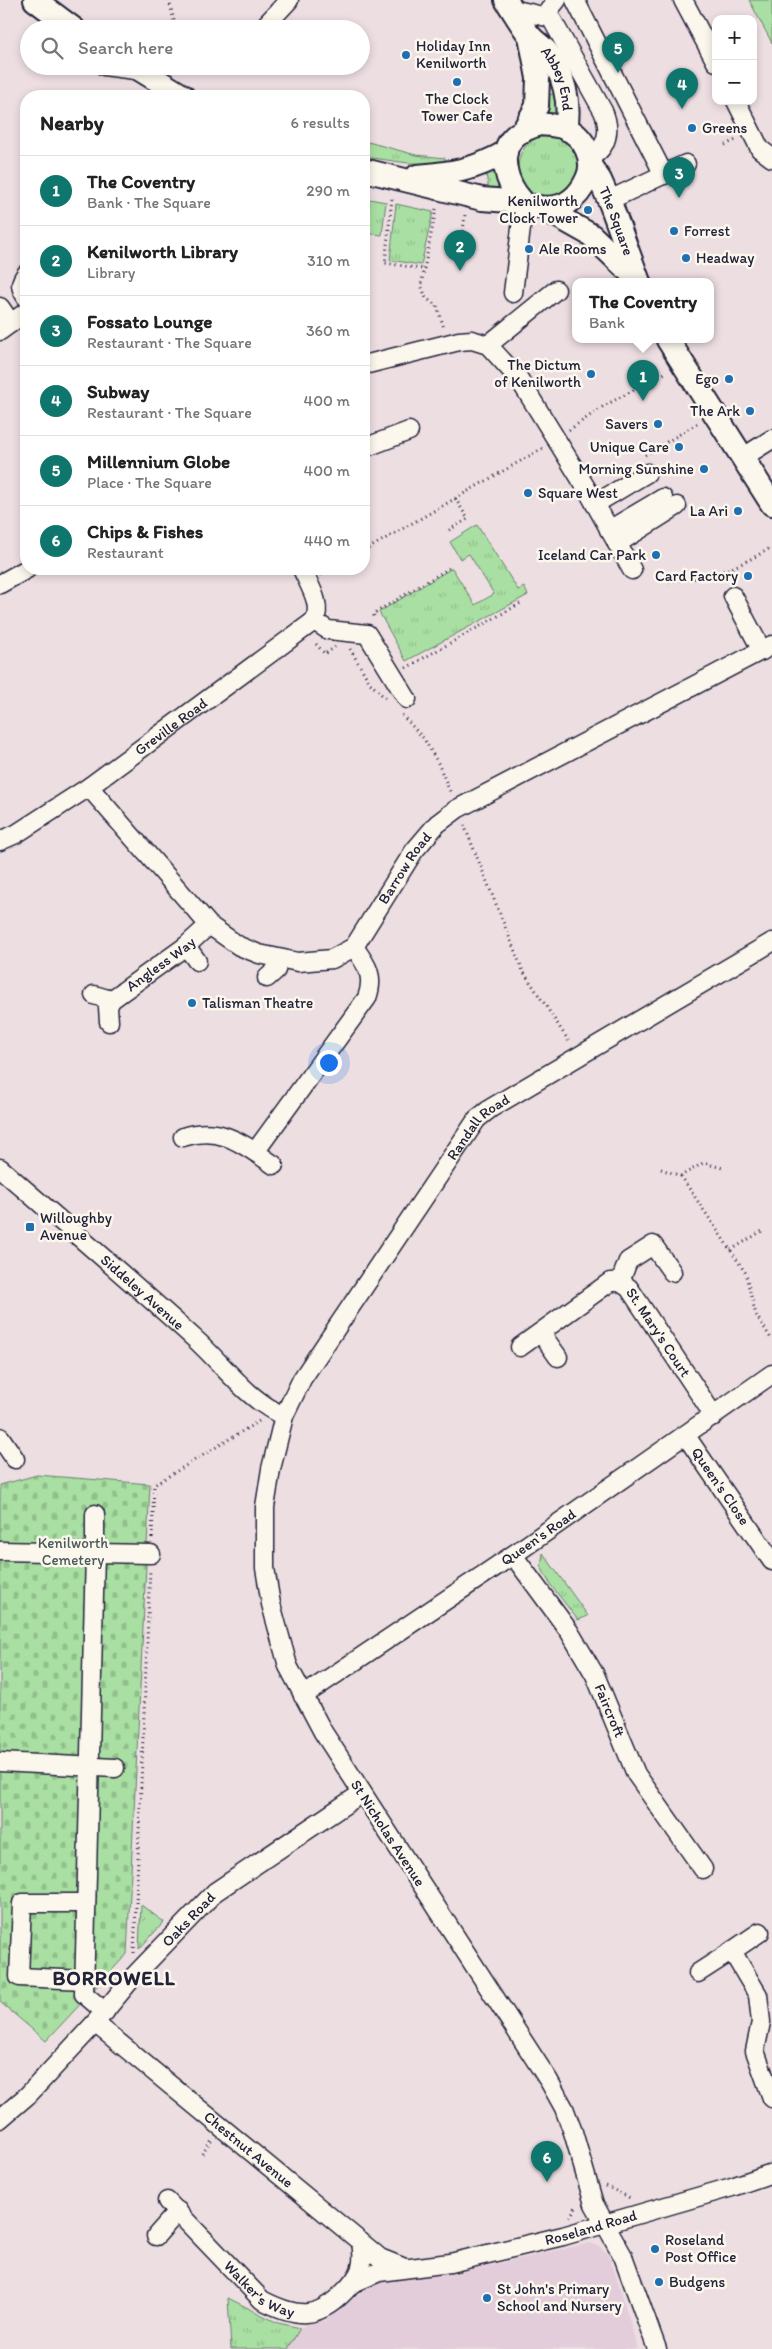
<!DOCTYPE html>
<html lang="en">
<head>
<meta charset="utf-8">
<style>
  :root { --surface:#fff; --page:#f6f6f6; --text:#222; --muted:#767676; --line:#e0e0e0; --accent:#0f766e }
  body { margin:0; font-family:Itim,sans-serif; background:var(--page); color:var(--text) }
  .controls { position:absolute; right:15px; top:15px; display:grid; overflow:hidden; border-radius:10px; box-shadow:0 2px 8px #0003 }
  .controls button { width:45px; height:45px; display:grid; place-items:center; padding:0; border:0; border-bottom:1px solid var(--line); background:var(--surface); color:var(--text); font:25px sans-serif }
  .you { position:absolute; left:328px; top:1062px; width:18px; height:18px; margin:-12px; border:4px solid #fff; border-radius:50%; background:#1a73e8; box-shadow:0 0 0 8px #1a73e833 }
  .badge { display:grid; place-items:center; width:32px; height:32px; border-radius:50%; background:var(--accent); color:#fff; font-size:16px; font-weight:700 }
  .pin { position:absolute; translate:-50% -41px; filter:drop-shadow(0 1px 2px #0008) }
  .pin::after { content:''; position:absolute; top:26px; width:18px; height:15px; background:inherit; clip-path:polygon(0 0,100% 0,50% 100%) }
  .popup { position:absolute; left:572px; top:278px; width:142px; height:65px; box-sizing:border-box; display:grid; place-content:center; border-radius:10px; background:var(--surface); filter:drop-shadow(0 1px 4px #0005); font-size:16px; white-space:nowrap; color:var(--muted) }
  .popup b { font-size:19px; color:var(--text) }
  .popup::after { content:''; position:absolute; left:50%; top:100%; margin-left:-10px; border:10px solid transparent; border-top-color:var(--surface) }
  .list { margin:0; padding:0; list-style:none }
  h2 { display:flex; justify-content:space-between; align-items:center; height:65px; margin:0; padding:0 20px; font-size:21px }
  h2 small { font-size:16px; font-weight:400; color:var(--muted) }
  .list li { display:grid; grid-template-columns:32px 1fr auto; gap:15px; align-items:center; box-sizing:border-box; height:70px; padding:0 20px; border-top:1px solid var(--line) }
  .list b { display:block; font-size:19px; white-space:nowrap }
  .list p { margin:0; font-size:16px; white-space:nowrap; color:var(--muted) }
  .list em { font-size:16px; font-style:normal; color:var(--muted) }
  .icon { flex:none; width:28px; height:28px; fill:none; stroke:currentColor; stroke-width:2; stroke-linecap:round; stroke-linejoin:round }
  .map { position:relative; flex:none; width:772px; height:2349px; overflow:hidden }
  .search { position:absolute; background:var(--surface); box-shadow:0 2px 8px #0003; left:20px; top:20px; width:350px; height:55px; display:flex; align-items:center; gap:12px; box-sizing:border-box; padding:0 18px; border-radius:28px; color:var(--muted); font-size:19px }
  .panel { position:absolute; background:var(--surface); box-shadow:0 2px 8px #0003; left:20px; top:90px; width:350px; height:485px; border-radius:20px }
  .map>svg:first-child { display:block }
  .built { fill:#e3cddb }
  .grass { fill:url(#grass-tufts); stroke:#66806e }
  .cemetery { fill:url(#cemetery-stones); stroke:#66806e }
  .pitch { fill:#a9dfa2; stroke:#66806e }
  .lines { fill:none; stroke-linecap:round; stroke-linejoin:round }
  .minor-casing { stroke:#22223b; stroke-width:21 }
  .major-casing { stroke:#22223b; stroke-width:26 }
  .path { stroke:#22223b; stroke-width:3; stroke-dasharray:1 4; stroke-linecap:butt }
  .minor { stroke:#fbf7ec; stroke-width:18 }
  .major { stroke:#fbf7ec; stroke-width:22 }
  .poi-dot { fill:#1f6fb2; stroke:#fbf7ec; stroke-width:2 }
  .labels { text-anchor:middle; stroke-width:5; stroke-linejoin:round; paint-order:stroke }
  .poi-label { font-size:15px; fill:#22223b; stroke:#fbf7ec; text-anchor:start }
  .street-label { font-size:15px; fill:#22223b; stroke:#fbf7ec }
  .park-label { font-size:15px; fill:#4a5b5a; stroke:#fbf7ec }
  .district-label { font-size:20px; font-weight:bold; letter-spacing:1px; fill:#22223b; stroke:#fbf7ec }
</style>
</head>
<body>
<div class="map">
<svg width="772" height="2349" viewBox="0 0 772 2349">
  <defs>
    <pattern id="grass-tufts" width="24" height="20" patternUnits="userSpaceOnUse" patternTransform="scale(1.25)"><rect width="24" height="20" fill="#a9dfa2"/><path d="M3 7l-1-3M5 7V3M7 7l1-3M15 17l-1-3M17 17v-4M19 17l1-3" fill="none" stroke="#91bf8c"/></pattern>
    <pattern id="cemetery-stones" width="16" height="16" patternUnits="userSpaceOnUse" patternTransform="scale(1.25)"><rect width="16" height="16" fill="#a9dfa2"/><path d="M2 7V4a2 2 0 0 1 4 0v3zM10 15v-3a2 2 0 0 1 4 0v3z" fill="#91bf8c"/></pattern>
  </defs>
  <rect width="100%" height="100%" fill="#eddee2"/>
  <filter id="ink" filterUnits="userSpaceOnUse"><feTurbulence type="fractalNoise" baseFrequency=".02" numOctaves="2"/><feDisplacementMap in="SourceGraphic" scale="10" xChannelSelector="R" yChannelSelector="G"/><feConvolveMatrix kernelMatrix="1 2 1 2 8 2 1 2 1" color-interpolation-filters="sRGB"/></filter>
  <g filter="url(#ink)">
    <!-- built -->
    <path class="built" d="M590,2243L599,2246L608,2254L617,2278L638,2349H288L300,2328L313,2321H325L376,2280L391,2276L414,2277L446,2275Z"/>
    <!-- grass -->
    <g class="grass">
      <path d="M558,93L561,116L541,117L547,95Z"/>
      <path d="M546,134L567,137L586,171L557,200C550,199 539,199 533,195C517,186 513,160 526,146C531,140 538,137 546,134Z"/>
      <path d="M368,142L416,155L445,158L447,164L408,163L365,157Z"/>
      <path d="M500,169L509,194L489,190L486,174Z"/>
      <path d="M364,198L386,202L382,235L364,233Z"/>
      <path d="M396,204L433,212L421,265L390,260Z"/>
      <path d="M477,525L518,590L524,587L528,595L406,661L379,612L452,568L475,605L494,594L469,554L460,559L450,542Z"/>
      <path d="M543,1553L588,1616L578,1620L550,1584L541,1567Z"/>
      <path d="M141,1905L164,1922L139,1949Z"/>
      <path d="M228,2298L278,2323L300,2328L288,2349H231Z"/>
    </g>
    <!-- cemetery -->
    <path class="cemetery" d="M37,1475L150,1484L127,1954L46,2041L0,2002V1485Z"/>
    <!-- pitch -->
    <path class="pitch" d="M749,0H772V43Z"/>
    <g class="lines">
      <defs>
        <g id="minor">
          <path d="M575,0L664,175"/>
          <path d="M683,0L716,62"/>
          <path d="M512,9L551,18L603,111C611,129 608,148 590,157"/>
          <path d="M549,10L557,0"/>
          <path d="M262,29L289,0"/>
          <path d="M104,66L143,71"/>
          <path d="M736,101L760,149L772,158"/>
          <path d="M618,196L686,164"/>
          <path d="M26,274C19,283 20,288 26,297"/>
          <path d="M513,293L522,220L527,205"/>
          <path d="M0,307L11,323"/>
          <path d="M0,331L26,312"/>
          <path d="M488,345L556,290"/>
          <path d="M364,365L459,341L472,340L488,345L519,379L588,491L632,570"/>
          <path d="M364,448L409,431"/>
          <path d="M753,451L772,439"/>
          <path d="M595,504L647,473"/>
          <path d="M609,530L663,498"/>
          <path d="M617,544L677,506"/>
          <path d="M302,569C309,585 323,605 314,621"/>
          <path d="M0,584L27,569"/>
          <path d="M733,596L762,651"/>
          <path id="s1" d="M89,787L209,925L239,946L259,954L298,962L332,959L354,947L414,851L437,824L457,809L772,645"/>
          <path id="s2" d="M0,841L16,834L89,787L314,621L328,630L367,634L407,699"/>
          <path d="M186,946L197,961"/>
          <path d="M267,978L276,970L279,959"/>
          <path d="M94,995L111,1000"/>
          <path id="s3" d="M109,1022L108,1007L111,1000L186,946L209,925"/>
          <path d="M183,1137C221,1125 243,1144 274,1165"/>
          <path d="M255,1152L367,998C375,976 367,965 354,947"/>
          <path id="s4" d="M0,1168C65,1225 131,1281 195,1339C225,1366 246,1399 284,1416"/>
          <path d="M620,1282L628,1261L653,1245L672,1272"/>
          <path d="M541,1333L558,1357"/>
          <path id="s5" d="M520,1347L610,1282H620L629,1288L714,1416"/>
          <path id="s6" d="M686,1436L772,1561"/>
          <path d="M0,1437L15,1459"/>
          <path d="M95,1514V1553L151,1554"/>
          <path d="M0,1551L95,1553L84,1994L105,2012"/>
          <path id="s7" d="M513,1555L569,1631L595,1675L636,1774L703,1869"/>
          <path id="s8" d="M303,1696L513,1555L772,1374"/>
          <path d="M0,1762L115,1768"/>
          <path d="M760,1932L732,1951L758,1995L761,2022L755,2051L772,2098"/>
          <path d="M698,1973L732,1951"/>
          <path d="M84,1980L19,1977L22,1903H86"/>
          <path id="s9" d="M95,2023L368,2248L380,2258L405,2268"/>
          <path id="s10" d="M0,2119L28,2095L95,2023L133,1977L215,1892L362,1793"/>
          <path id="s11" d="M167,2201L262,2300C297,2318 317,2320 345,2291C361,2275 365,2265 361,2242"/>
          <path d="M156,2236L178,2211"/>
          <path id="s12" d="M353,2283L379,2272L450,2263L563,2236L732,2187L772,2173"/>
          <path id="s13" d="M657,2349L623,2256L594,2204L573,2132L564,2108L549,2081L323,1732L288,1666L271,1604L265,1568V1507L271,1469L284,1416L302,1379L477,1119L491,1108L772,942"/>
        </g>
        <g id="major">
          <path d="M35,0L74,29"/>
          <path id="s14" d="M506,0C514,12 521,25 530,36C535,42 542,46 547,52C564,73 571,103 566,129"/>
          <path d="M134,66L183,96"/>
          <path d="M539,124C548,125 557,125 565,128C584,136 596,160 587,179C578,199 562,211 539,207C533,206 526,206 522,201C507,185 496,153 515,136C521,130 532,127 539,124Z"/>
          <path d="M523,131L537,106L538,78L530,36"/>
          <path id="s15" d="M591,167L600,180L611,205L639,282"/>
          <path d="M364,170L482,199L522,202"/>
          <path d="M417,176C453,173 474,170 506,152"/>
          <path d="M543,208L591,235L634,276"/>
          <path d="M668,340L772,504"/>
        </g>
      </defs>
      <!-- minor casing -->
      <use href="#minor" class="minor-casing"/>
      <!-- major casing -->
      <use href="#major" class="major-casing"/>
      <!-- path -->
      <g class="path">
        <path d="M169,0L176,29"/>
        <path d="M725,145L738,139"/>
        <path d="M392,199L385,263L423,269"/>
        <path d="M436,209L421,285L426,298L437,306L444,328"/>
        <path d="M463,231L465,215"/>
        <path d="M569,430L604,406L667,372"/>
        <path d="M645,455L700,422"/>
        <path d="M449,530L468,519L455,498"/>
        <path d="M364,551L543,448"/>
        <path d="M321,575L332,569"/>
        <path d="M669,581C710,579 737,568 772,547"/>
        <path d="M374,616L373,614L451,567"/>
        <path d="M316,644L325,654L335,647"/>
        <path d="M350,649L370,683L385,698"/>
        <path d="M406,668L521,603"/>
        <path d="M402,715L424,739L438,763L451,794"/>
        <path d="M464,825L523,971L570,1043"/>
        <path d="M661,1169L681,1176L703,1163L723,1168"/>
        <path d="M681,1176L745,1272L756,1315L772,1340"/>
        <path d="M731,1250L762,1231"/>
        <path d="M152,1538L154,1485L259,1421"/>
        <path d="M134,1953L150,1569"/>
        <path d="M202,2154L212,2140"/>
        <path d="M606,2186L630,2198"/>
        <path d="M570,2217L577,2205"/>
      </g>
      <!-- minor -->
      <use href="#minor" class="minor"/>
      <!-- major -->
      <use href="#major" class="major"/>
    </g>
  </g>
  <!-- markers -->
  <g class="poi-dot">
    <circle cx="406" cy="55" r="5"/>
    <circle cx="457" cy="82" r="5"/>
    <circle cx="692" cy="128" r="5"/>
    <circle cx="588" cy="210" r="5"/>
    <circle cx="674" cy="231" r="5"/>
    <circle cx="529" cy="249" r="5"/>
    <circle cx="686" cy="258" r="5"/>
    <circle cx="591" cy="374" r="5"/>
    <circle cx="729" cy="379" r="5"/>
    <circle cx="750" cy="411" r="5"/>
    <circle cx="658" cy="424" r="5"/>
    <circle cx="679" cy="447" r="5"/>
    <circle cx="704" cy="469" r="5"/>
    <circle cx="528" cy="493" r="5"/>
    <circle cx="738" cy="511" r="5"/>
    <circle cx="656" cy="555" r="5"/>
    <circle cx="748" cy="576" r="5"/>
    <circle cx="192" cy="1003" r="5"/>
    <rect x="25" y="1222" width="10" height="10" rx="2.5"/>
    <circle cx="655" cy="2249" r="5"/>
    <circle cx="659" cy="2282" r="5"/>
    <circle cx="487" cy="2298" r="5"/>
  </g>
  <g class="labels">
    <!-- poi labels -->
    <g class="poi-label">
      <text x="416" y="51">Holiday Inn<tspan x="416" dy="17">Kenilworth</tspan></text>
      <text x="457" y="104" text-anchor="middle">The Clock<tspan x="457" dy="17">Tower Cafe</tspan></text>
      <text x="702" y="133">Greens</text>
      <text x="578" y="206" text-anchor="end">Kenilworth<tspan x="578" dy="17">Clock Tower</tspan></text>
      <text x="684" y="236">Forrest</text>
      <text x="539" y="254">Ale Rooms</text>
      <text x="696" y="263">Headway</text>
      <text x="581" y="370" text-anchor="end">The Dictum<tspan x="581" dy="17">of Kenilworth</tspan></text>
      <text x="719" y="384" text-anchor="end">Ego</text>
      <text x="740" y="416" text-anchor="end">The Ark</text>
      <text x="648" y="429" text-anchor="end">Savers</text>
      <text x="669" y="452" text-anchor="end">Unique Care</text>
      <text x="694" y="474" text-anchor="end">Morning Sunshine</text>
      <text x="538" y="498">Square West</text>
      <text x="728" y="516" text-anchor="end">La Ari</text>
      <text x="646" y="560" text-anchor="end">Iceland Car Park</text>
      <text x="738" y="581" text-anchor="end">Card Factory</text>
      <text x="202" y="1008">Talisman Theatre</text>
      <text x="40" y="1223">Willoughby<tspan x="40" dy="17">Avenue</tspan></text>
      <text x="665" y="2245">Roseland<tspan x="665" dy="17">Post Office</tspan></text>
      <text x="669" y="2287">Budgens</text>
      <text x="497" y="2294">St John's Primary<tspan x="497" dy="17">School and Nursery</tspan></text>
    </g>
    <!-- street labels -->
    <g class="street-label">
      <text dy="5" stroke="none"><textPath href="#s14" startOffset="96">Abbey End</textPath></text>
      <text dy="5" stroke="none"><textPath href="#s15" startOffset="60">The Square</textPath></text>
      <text dy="5" stroke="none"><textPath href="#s2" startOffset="206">Greville Road</textPath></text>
      <text dy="5" stroke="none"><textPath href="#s1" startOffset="434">Barrow Road</textPath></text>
      <text dy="5" stroke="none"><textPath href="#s3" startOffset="84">Angless Way</textPath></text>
      <text dy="5" stroke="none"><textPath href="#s13" startOffset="1385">Randall Road</textPath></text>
      <text dy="5" stroke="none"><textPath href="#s4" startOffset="189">Siddeley Avenue</textPath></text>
      <text dy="5" stroke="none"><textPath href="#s5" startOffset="185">St. Mary's Court</textPath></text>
      <text dy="5" stroke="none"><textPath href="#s6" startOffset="61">Queen's Close</textPath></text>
      <text dy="5" stroke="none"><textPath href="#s8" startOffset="284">Queen's Road</textPath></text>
      <text dy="5" stroke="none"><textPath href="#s7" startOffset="184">Faircroft</textPath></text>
      <text transform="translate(388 1833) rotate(57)" y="5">St Nicholas Avenue</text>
      <text dy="5" stroke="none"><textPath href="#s10" startOffset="275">Oaks Road</textPath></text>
      <text dy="5" stroke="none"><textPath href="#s9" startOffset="199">Chestnut Avenue</textPath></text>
      <text dy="5" stroke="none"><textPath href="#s12" startOffset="245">Roseland Road</textPath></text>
      <text dy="5" stroke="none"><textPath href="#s11" startOffset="129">Walker's Way</textPath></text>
    </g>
    <!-- park labels -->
    <g class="park-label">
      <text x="73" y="1548">Kenilworth<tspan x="73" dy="17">Cemetery</tspan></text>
    </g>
    <!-- district labels -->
    <g class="district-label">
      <text x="114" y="1985">BORROWELL</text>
    </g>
  </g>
</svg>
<div class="controls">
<button>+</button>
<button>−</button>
</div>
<div class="you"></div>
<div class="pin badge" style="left:643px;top:401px">1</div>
<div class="popup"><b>The Coventry</b>Bank</div>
<div class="pin badge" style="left:460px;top:271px">2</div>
<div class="pin badge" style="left:679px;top:198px">3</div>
<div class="pin badge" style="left:682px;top:109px">4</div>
<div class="pin badge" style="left:618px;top:73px">5</div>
<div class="pin badge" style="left:547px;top:2182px">6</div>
<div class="search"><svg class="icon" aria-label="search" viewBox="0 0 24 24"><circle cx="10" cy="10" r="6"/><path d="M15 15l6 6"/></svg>Search here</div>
<section class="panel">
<h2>Nearby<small>6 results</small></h2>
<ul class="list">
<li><span class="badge">1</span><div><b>The Coventry</b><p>Bank · The Square</p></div><em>290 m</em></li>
<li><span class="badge">2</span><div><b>Kenilworth Library</b><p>Library</p></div><em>310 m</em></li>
<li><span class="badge">3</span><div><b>Fossato Lounge</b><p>Restaurant · The Square</p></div><em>360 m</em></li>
<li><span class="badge">4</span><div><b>Subway</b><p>Restaurant · The Square</p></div><em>400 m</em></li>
<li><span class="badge">5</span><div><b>Millennium Globe</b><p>Place · The Square</p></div><em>400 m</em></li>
<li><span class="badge">6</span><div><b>Chips &amp; Fishes</b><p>Restaurant</p></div><em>440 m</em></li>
</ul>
</section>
</div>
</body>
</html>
